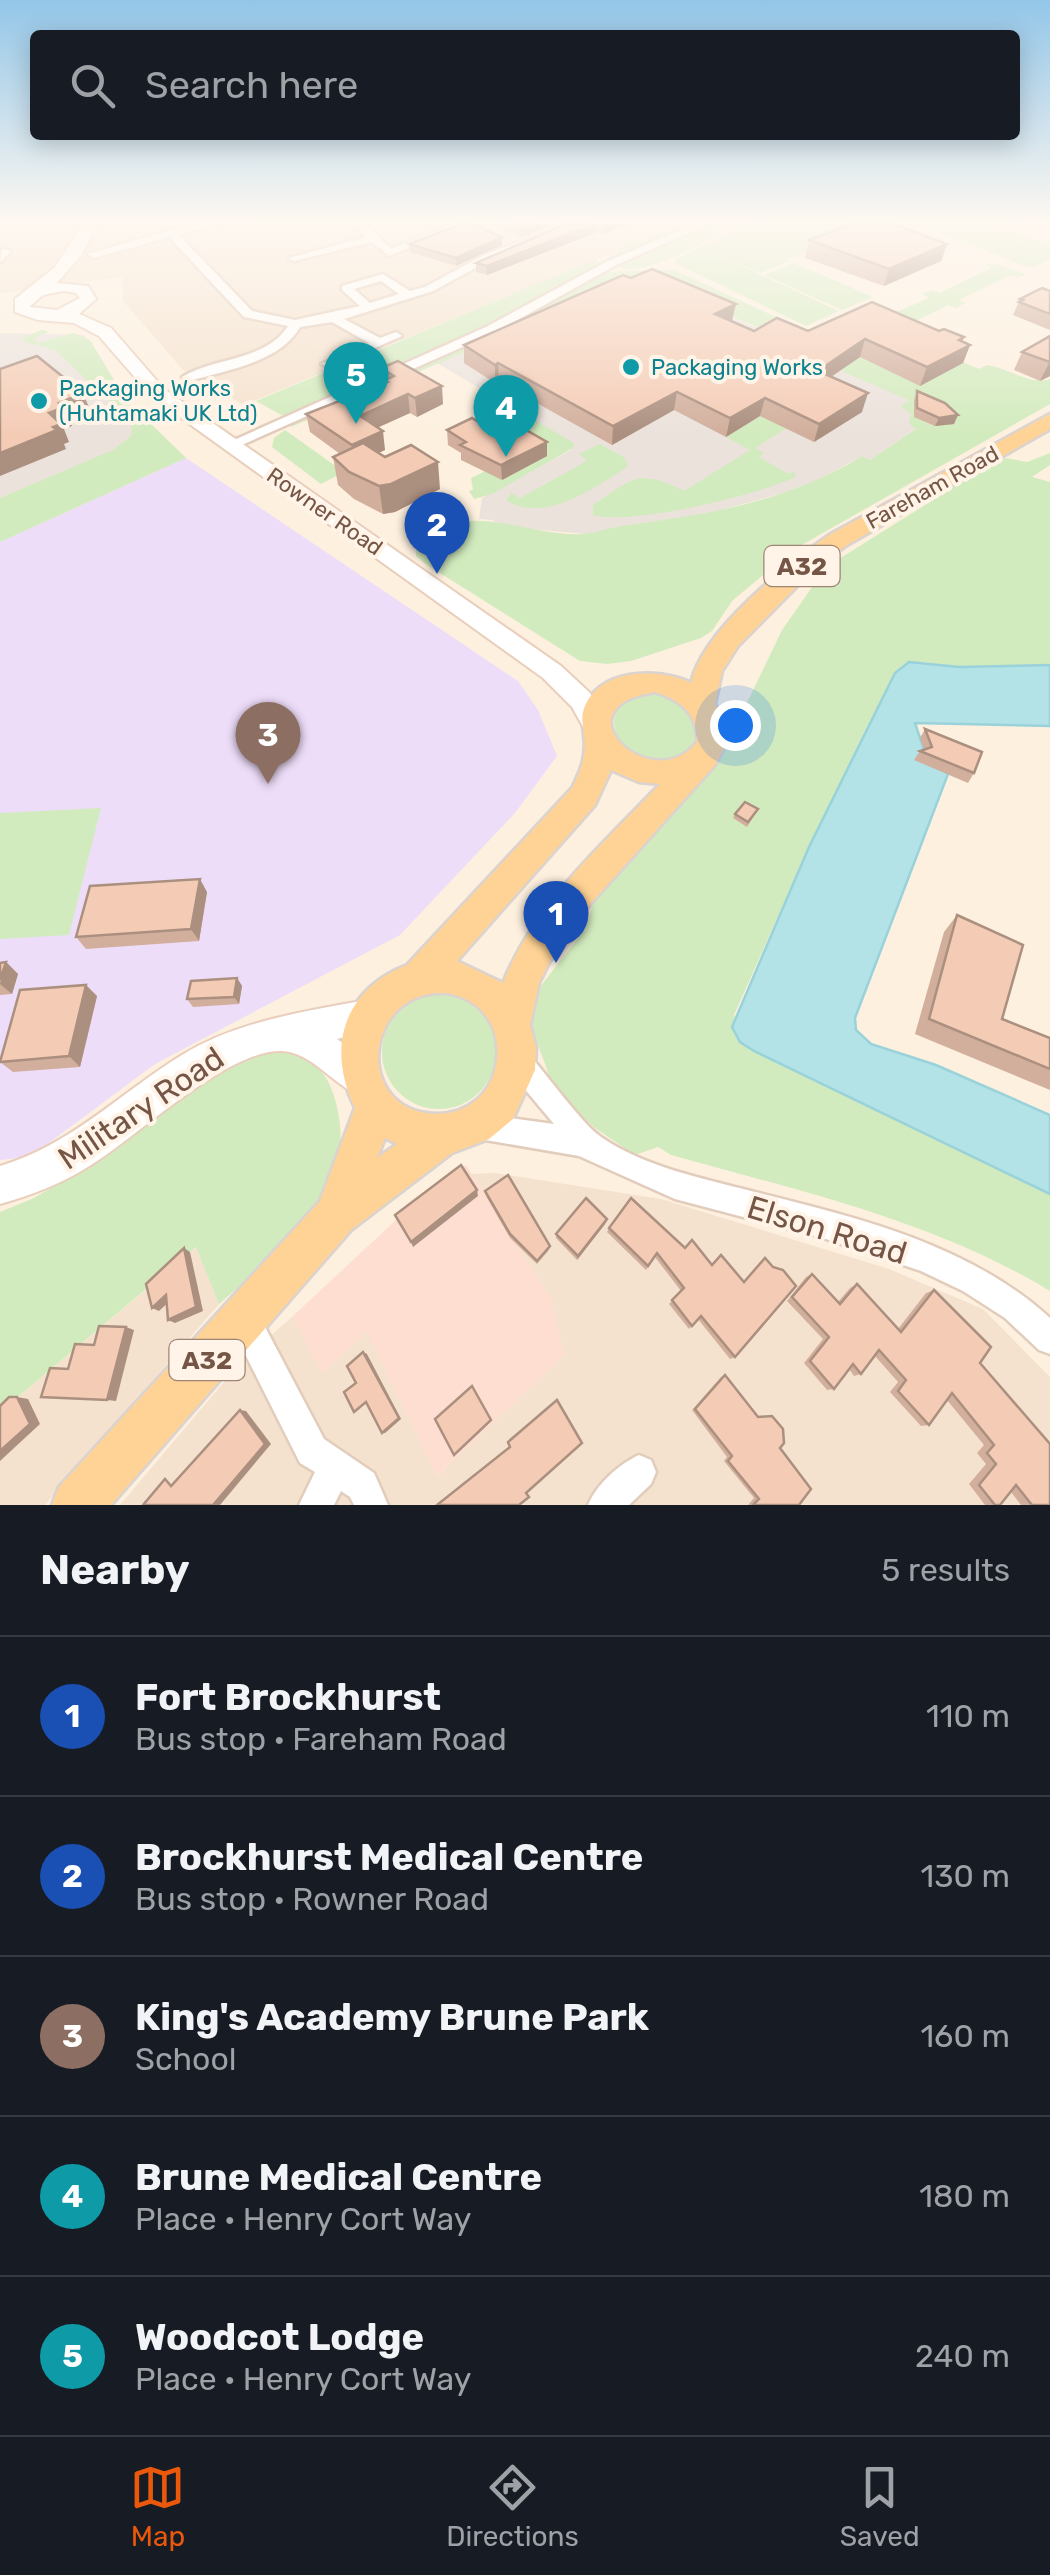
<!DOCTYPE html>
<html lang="en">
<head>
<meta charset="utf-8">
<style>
  :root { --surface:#171b24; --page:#20242c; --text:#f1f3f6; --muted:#9ea1a6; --line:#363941; --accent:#ea580c }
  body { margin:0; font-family:Rubik,sans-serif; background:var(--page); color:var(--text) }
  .you { position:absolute; left:735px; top:725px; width:35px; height:35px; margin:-25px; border:8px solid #fff; border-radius:50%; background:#1a73e8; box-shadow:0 0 0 15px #1a73e833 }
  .badge { display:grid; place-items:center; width:65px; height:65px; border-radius:50%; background:var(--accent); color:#fff; font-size:32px; font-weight:700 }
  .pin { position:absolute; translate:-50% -82px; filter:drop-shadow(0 2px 5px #0008) }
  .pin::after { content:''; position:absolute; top:52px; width:35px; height:30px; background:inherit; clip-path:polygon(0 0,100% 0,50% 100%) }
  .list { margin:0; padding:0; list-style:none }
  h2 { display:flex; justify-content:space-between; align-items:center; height:130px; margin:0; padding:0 40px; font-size:42px }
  h2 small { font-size:32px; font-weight:400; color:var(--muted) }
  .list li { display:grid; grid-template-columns:65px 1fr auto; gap:30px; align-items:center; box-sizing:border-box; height:160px; padding:0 40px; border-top:2px solid var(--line) }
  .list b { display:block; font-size:38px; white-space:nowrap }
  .list p { margin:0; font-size:32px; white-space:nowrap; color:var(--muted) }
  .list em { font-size:32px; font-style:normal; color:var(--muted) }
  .icon { flex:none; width:55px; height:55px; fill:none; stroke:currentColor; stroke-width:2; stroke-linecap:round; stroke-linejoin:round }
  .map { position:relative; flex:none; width:1050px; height:1505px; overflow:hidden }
  .search { position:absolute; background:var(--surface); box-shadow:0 5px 25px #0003; left:30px; right:30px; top:30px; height:110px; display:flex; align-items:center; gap:25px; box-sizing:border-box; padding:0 35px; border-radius:10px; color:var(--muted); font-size:38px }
  .sheet { height:930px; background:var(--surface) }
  nav { display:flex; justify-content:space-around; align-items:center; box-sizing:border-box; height:140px; border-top:2px solid var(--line); background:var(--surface); font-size:28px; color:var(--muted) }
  nav a { display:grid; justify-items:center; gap:5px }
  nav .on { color:var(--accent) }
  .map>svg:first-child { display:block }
  .residential { fill:#f5e2ce }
  .commercial { fill:#ffded2 }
  .industrial { fill:#ebe2dc }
  .education { fill:#eeddf9 }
  .green { fill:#d2ebbe }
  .water { fill:#b3e2e7; stroke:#99d2da; stroke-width:2.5 }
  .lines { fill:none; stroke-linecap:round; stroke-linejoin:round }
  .street-casing { stroke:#e2ccbb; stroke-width:5 }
  .secondary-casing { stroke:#e9cebb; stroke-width:4 }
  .primary-casing { stroke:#dbd3cf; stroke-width:5 }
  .street { fill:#fff; fill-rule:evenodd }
  .secondary { fill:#fff; fill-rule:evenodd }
  .primary { fill:#ffd395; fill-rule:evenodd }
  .wall { fill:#d2af9d }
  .shaded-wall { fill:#ab8f7f }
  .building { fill:#f4ccb6; stroke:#ab8f7f; stroke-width:2.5 }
  .culture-dot { fill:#0f9aa8; stroke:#fff4e7; stroke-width:4 }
  .labels { text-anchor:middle; stroke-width:8; stroke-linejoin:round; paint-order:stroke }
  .far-culture-label { font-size:22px; fill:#0d838f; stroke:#fff4e7; text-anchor:start }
  .far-street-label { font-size:22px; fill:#755546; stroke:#fff4e7 }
  .shield { fill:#fff4e7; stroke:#9e8576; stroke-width:2.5 }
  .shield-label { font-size:25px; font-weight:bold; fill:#755546 }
  .near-street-label { font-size:32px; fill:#755546; stroke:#fff4e7 }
</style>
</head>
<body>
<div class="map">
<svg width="1050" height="1505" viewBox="0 0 1050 1505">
  <rect width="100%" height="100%" fill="#fdf0df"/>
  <!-- residential -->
  <g class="residential">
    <path d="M0,224H702L597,259L244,405L183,370L123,301V277L0,293Z"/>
    <path d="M495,1173L661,1199L889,1269L983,1309L1050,1377V1505H120L241,1362L293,1316L322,1372L367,1331L437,1476L445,1469L455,1455L510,1238L471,1174Z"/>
    <path d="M197,1247L219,1304L45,1505H0V1412Z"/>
  </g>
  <!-- commercial -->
  <path class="commercial" d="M466,1165L551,1299L564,1355L437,1476L367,1332L322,1373L293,1316L397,1219Z"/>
  <!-- industrial -->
  <g class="industrial">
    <path d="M632,275L848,366L910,400L902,406L911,414L917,428L870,460L862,456L805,487L706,514L586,534L497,526L493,520L479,519L482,498L571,450L574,444L437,363L629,281Z"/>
    <path d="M0,333L84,335L126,400L186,458L0,537Z"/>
  </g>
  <!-- education -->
  <path class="education" d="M186,458L518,681L538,710L557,756L515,813L400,935L155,1064L30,1157L0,1160V542Z"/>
  <!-- green -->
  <g class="green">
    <path d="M683,224H736C701,239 644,286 605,262L620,248Z"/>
    <path d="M751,224H872L789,259L781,256L790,261L760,273L711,252L839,311L806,326L675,263L676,259Z"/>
    <path d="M917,224H986L1050,244V260L1030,268Z"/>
    <path d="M597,259L595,272L675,270L804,330L905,337L979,369L987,365C1009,368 1030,386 1050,379V404L793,550L732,601L712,631L701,638L631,661L607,664L580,661L424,563L416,556V546C458,495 530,538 584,534C599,532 613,527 627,525C711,514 789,501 862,456L870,460L916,429L909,424L911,414L901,406L909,400L841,371L847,365L633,275L629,281L291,427L292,421L256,401Z"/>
    <path d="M794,263L873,297L842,310L764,275Z"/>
    <path d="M993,263L1025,274L1018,278L1011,275L959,300L965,303L956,308L948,305L916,321L888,310L899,311L929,298L923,294L932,290L940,293L991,268L985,265Z"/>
    <path d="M42,330L49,332L37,336L35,340L39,343L73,333L90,340L126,400L186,458L0,542V498L113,450L132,435L131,421L55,350L22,341L24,337Z"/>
    <path d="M788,400L817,409L755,448L764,453L759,457L789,474L795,471V477C758,495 631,526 593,515V505C633,478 639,468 684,491L750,450L726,437Z"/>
    <path d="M526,415L574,443L573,448L492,494L474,499L469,491L473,490L471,478L492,468L499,441L523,428L524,424L518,420Z"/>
    <path d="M285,430L344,472L321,484L272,447L274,438Z"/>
    <path d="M600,444L625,458L628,466C597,487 545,524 507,501L511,492L520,498L587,461L579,454Z"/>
    <path d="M1050,453V465L1032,477L1050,482V665L959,667L922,662L895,673L809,847L734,1015L746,1047L754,1051L1050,1194V1291C934,1221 800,1191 671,1155L658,1147L635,1155L595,1128L554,1089L533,1031L531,1015L536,992L586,928L595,897L723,753L782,630L826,567L981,470L1005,458L1027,462Z"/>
    <path d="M655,694L668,696L692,709L699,741C694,746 688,754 682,757C633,785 572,701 655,694Z"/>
    <path d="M101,808L69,935L0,939V813Z"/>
    <circle cx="439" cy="1052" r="57"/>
    <path d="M269,1050C299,1052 323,1062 333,1093C366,1194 285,1245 219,1304L196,1247L0,1412V1212L34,1198L90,1165L206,1075Z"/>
  </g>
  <!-- water -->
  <path class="water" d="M909,662L959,667L1050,665V726L915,723L926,756L948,774L855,1018L856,1030L871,1044L936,1065L1050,1115V1194L754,1051L740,1042L732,1027L809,847L895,673Z"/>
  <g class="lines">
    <defs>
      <g id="street">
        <path d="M354,224H365L391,249L453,224H468L389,256L372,242L294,261L289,258L366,237Z"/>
        <path d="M569,224H584L494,258L433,291L344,319L380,338L396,332L402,336L332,367L321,364L369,343L332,322L300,327C281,362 224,371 189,381L182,377C214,357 266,361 288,326L244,317L167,235V231H175L252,311L295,320L360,306L342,290V286L383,274L410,291L425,287L486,254ZM381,281L399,294L370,303L354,289Z"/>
        <path d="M695,224H709L616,265L494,333L235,448L223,445L486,327L608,261Z"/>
        <path d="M2,249L11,251L0,263Z"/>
        <path d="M517,1047L526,1051C544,1071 582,1124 601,1137C645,1167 701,1178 751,1191C856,1217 969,1244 1050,1318V1354L1039,1350L1005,1318L963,1291L921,1271L823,1238L675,1199L579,1156L462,1136L459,1126L462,1116L472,1113L554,1124L508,1069L504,1060L508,1051Z"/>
        <path d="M244,1304L255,1308L324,1439L374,1473L388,1505H354L350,1497L341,1491L334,1505H299L315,1472L300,1463L233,1330L229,1319L233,1308Z"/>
        <path d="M639,1455L651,1460L656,1472L651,1484L629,1505H588C596,1485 619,1464 639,1455Z"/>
      </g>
      <g id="secondary">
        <path d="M83,224H97L82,254L57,283L88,286L96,299L79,314L111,328L164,389L561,666L590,693L608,725L604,732H586L572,707L543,678L152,397L99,336L74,323L38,320L15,312V299L55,267ZM63,291L76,293L80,298L57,310L29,307L43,295Z"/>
        <path d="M193,224H218L94,258L87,254Z"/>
        <path d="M372,999L384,1003L389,1015L384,1027L337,1039L373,1065L378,1078L373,1091L360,1096C334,1085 310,1051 281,1051C227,1050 138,1136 91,1165C63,1183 32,1195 0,1204V1166C71,1145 120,1093 182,1055C239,1020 308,1011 372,999Z"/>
      </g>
      <path id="primary" d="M1050,414V429L847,545L813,570L738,646L722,671L715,704L727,728V743L715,765L592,902L550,961L539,983L530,1025L536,1047L535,1070L513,1119L489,1139L452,1153L351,1230L111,1505H52L59,1487L320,1201L355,1108C326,1048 343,990 407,965L572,788C581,770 587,755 584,736C584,728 581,721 583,712C595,668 658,667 691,683C703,630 786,565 829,535ZM655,692C681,700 698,714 697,742C652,799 554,707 655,692ZM611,770L639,782L660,784C602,845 535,903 503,983L457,961L595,805ZM446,993C525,1005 509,1125 426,1113C353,1102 367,989 446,993ZM385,1138L397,1144L377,1158Z"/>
    </defs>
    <!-- street casing -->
    <use href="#street" class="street-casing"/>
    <!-- secondary casing -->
    <use href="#secondary" class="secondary-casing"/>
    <!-- primary casing -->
    <use href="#primary" class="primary-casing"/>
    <!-- street -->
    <use href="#street" class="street"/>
    <!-- secondary -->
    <use href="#secondary" class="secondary"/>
    <!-- primary -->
    <use href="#primary" class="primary"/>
  </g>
  <!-- wall -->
  <g class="wall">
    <path d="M490,224H557L521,237Z"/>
    <path d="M566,224H629L602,234L597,232L487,275L476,272V263Z"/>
    <path d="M809,240L947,244L941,261L884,286L805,258Z"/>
    <path d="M409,244L502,245L456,266L410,252Z"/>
    <path d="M1050,291V330L1013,315L1020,299Z"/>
    <path d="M732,321L754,331H808L962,341L970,345L963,363L920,386L860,357L831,377L862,412L814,442L760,416L726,437L674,410L612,445L499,382L495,383L464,363V345Z"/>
    <path d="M1050,336V376L1040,381L1014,370L1022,352Z"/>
    <path d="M381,368L443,404L417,417L410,413L377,428L385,450L378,453L440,489L395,512L383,514L354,499L338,485L333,457L340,454L310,432L306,414L383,384Z"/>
    <path d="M917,391L954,424L935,426L914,417V400Z"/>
    <path d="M447,430L506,439L547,456L502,480L461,460V453L448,445Z"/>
    <path d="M925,729L974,773L968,783L914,760L920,751L924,749L920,738Z"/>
    <path d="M758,809L747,827L733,818L735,814Z"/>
    <path d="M207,892L199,941L86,949L76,937Z"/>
    <path d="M957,915L1002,1019L1050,1038V1090L915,1034L944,932Z"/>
    <path d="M6,962L18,974L12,994L0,995V963Z"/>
    <path d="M237,978L242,986L239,1004L193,1007L187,999Z"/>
    <path d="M97,996L80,1067L13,1072L0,1062Z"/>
    <path d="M485,1191L549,1250L537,1264L510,1238L486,1196Z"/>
    <path d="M607,1219L605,1224L577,1260L556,1238V1234Z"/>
    <path d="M609,1228L685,1248L743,1282L765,1258L735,1357L730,1359L698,1319L689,1329L669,1304L681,1291L655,1257L646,1270L607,1232Z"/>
    <path d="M812,1274L838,1302L850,1288L857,1284L898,1329L926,1293L934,1290L980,1363L1050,1505H1021L1011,1492L1000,1505H985L969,1484L986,1464L977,1453L984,1445L947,1400L929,1425L921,1426L890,1392L898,1382L875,1356L861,1374L854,1376L849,1369L834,1389L827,1390L804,1363L823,1339L787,1301L806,1277Z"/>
    <path d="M725,1375L780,1448L799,1505H748L754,1498L724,1461L727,1457L692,1410L721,1377Z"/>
  </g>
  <!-- shaded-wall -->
  <g class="shaded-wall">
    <path d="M533,224H557L521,237V228Z"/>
    <path d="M594,224H597V232L487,275V266Z"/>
    <path d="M606,224H629L602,234L603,225Z"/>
    <path d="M502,237V245L456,266V258Z"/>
    <path d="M947,244L941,261L884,286L889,269Z"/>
    <path d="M736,304L732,321L715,314Z"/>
    <path d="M964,337L958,351L970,345L963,363L920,386L927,367Z"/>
    <path d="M865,339L860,357L813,389L818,371Z"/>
    <path d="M1050,362V376L1040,381L1049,363Z"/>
    <path d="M498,363L499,382L495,383V365Z"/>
    <path d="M442,386L443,404L417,417L415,398Z"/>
    <path d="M677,392L674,410L612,445L613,426Z"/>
    <path d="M83,393L91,412L70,420L72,426L64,429L69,442L64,444L66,449L0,476V453L49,413L59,403Z"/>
    <path d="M868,393L862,412L814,442L819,424Z"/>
    <path d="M408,394L410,413L363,434L360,416Z"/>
    <path d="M765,398L760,416L726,437L730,418Z"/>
    <path d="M958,415L954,424L935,426L939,418Z"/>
    <path d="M383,431L385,450L355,464L352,445Z"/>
    <path d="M547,442V456L502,480L501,465Z"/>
    <path d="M438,462L440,489L395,512L383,514L379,486Z"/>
    <path d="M200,879L207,892L199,941L191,929Z"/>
    <path d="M6,962L18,974L12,994L0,984Z"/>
    <path d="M237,978L242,986L239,1004L234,997Z"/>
    <path d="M86,985L97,996L80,1067L69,1056Z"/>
    <path d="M477,1190L478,1196L413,1247L411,1242Z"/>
    <path d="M607,1219L605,1224L577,1260L578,1256Z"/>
    <path d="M184,1248L190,1252L203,1311L175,1323L168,1320Z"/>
    <path d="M166,1295L173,1298L159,1311L152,1308Z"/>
    <path d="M126,1327L134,1330L116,1401L107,1400Z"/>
    <path d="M363,1352L367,1354L401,1419L385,1433H382Z"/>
    <path d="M17,1397L28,1399L40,1424L0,1461V1451Z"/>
    <path d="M240,1410L246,1411L271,1444L220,1505H213Z"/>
  </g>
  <!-- building -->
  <g class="building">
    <path d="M461,224H472L502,237L456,258L409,244Z"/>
    <path d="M511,224H533L521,228Z"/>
    <path d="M566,224H594L487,266L476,263Z"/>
    <path d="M852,224H894L947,244L889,269L809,240Z"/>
    <path d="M652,269L736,304L715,314L754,331L777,318L808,331L872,302L939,331L944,329L964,337L959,340L970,345L927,367L865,339L818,371L868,393L819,424L765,398L730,418L677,392L613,426L498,363L495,365L464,345L623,275L631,278Z"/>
    <path d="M1042,288L1050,291V314L1019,302L1023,300L1020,299Z"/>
    <path d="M1050,336V362L1022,352Z"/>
    <path d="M37,356L83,393L59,403L64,407L49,413L61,424L53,427L57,430L0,453V369Z"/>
    <path d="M398,361L442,386L415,398L408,394L360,416L383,431L352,445L306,414L388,382L385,380L394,376L381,368Z"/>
    <path d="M917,391L945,403L958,415L939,418L917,408Z"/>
    <path d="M472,418L506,439L526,430L547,442L501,465L460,445L466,442L447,430Z"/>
    <path d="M363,443L385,457L411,445L438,462L391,484L379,486L349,472L333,457Z"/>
    <path d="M925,729L982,752L974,773L920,751L932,747Z"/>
    <path d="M745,802L758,809L748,822L735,814Z"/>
    <path d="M200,879L191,929L76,937L90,886Z"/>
    <path d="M957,915L1023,945L1002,1019L1050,1038V1069L929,1019Z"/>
    <path d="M6,962L0,980V963Z"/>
    <path d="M237,978L234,997L187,999L191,981Z"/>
    <path d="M86,985L69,1056L0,1062L20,990Z"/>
    <path d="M461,1165L477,1190L411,1242L395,1215Z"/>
    <path d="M508,1175L550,1246L537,1261L510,1234L485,1191Z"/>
    <path d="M586,1198L607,1219L578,1256L556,1234Z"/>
    <path d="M631,1198L685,1248L692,1240L712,1265L721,1255L744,1282L765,1258L773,1267L783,1270L796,1286L735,1357L701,1316L692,1326L672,1300L684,1288L657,1253L648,1266L609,1228Z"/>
    <path d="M184,1248L196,1307L168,1320L166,1295L152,1308L146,1284Z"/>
    <path d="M812,1274L840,1304L857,1284L901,1332L934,1290L991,1347L980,1363L1050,1444V1505H1032L1016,1485L1000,1505H995L979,1485L996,1464L987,1453L994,1445L952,1393L929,1425L898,1391L906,1380L879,1350L861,1374L853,1364L834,1389L810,1361L829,1337L792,1297Z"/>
    <path d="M99,1326L126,1327L107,1400L41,1397L50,1368L68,1369L75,1344L94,1345Z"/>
    <path d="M363,1352L399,1418L382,1433L366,1402L354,1412L344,1392L356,1383L347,1366Z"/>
    <path d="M725,1375L758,1417L772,1416L783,1429L784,1443L780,1448L811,1489L799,1505H753L759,1499L728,1461L732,1456L695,1409Z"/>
    <path d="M472,1386L491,1420L454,1455L435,1419Z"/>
    <path d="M9,1397H17L30,1424L0,1451V1406Z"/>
    <path d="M557,1400L582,1443L526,1493L529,1497L519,1505H437L510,1447L508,1442Z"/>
    <path d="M240,1410L265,1444L213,1505H143L165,1479L171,1486Z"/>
  </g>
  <!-- sky -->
  <linearGradient id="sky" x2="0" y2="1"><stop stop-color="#93c6e8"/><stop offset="0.51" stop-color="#fef8f1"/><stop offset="1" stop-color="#fef8f1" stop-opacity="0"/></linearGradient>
  <rect width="1050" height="435" fill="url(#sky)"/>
  <!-- markers -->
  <g class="culture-dot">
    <circle cx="631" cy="367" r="10"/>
    <circle cx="39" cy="401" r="10"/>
  </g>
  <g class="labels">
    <!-- far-culture labels -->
    <g class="far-culture-label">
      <text x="651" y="375">Packaging Works</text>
      <text x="59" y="396">Packaging Works<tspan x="59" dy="25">(Huhtamaki UK Ltd)</tspan></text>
    </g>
    <!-- far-street labels -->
    <g class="far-street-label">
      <text transform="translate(932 487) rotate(-29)" y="8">Fareham Road</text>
      <text transform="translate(325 511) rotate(35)" y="8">Rowner Road</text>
    </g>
    <!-- shield labels -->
    <g class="shield">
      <rect x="764.5" y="546" width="75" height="40" rx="8"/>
      <rect x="169.5" y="1340" width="75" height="40" rx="8"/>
    </g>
    <g class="shield-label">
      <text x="802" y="575">A32</text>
      <text x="207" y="1369">A32</text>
    </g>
    <!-- near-street labels -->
    <g class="near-street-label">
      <text transform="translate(141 1108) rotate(-34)" y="11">Military Road</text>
      <text transform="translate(827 1230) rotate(17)" y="11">Elson Road</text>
    </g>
  </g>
</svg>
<div class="you"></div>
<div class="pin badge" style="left:556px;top:963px;background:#1a4fb4">1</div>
<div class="pin badge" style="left:437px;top:574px;background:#1a4fb4">2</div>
<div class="pin badge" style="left:268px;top:784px;background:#8d6e63">3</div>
<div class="pin badge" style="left:506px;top:457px;background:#0f9aa8">4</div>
<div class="pin badge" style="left:356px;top:424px;background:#0f9aa8">5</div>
<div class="search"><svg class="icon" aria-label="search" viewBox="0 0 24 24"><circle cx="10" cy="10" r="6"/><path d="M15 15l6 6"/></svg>Search here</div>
</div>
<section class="sheet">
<h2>Nearby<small>5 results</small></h2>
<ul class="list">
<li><span class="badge" style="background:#1a4fb4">1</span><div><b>Fort Brockhurst</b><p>Bus stop · Fareham Road</p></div><em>110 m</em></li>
<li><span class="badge" style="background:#1a4fb4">2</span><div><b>Brockhurst Medical Centre</b><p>Bus stop · Rowner Road</p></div><em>130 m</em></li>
<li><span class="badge" style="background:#8d6e63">3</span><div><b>King's Academy Brune Park</b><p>School</p></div><em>160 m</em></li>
<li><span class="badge" style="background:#0f9aa8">4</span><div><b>Brune Medical Centre</b><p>Place · Henry Cort Way</p></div><em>180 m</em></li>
<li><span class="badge" style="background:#0f9aa8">5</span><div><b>Woodcot Lodge</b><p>Place · Henry Cort Way</p></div><em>240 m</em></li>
</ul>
</section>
<nav>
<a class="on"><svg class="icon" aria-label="map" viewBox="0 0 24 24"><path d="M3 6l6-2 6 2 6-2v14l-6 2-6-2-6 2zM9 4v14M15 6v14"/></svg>Map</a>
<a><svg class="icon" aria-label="directions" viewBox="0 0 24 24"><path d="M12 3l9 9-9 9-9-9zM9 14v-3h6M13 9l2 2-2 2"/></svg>Directions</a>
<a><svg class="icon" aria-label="saved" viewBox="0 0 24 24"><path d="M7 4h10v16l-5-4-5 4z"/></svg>Saved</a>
</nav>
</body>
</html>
